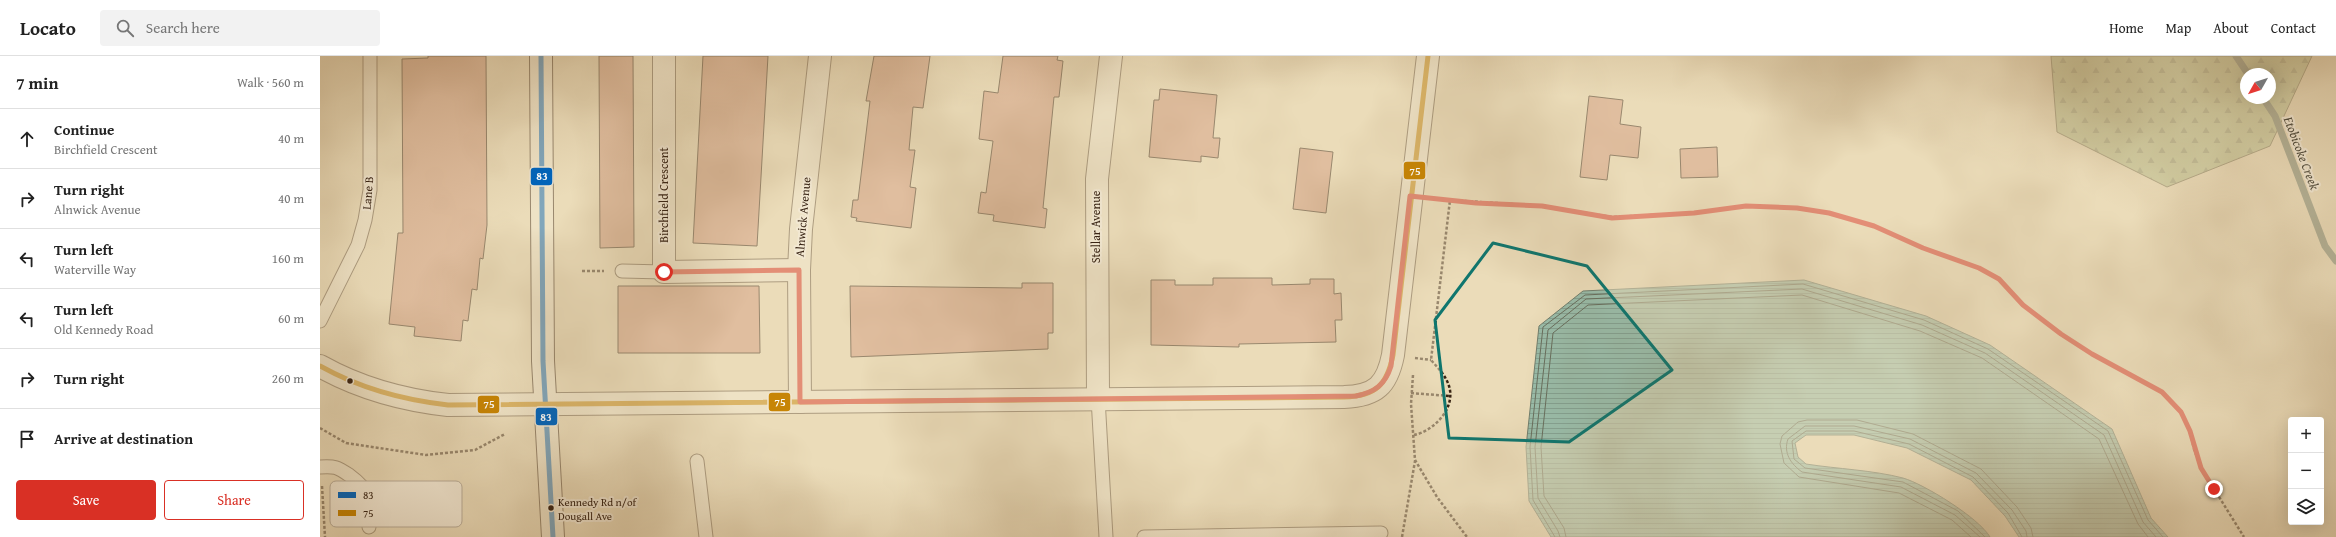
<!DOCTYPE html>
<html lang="en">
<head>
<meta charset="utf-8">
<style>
  :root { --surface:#fff; --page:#f2f2f2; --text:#222; --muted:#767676; --line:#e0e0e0; --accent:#d93025 }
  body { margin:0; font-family:"Gentium Book Plus",serif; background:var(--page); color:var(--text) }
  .controls { position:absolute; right:12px; bottom:12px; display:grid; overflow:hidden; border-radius:4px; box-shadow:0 4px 16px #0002 }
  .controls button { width:36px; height:36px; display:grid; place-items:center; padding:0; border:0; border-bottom:1px solid var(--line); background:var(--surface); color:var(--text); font:20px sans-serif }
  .compass { position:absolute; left:1920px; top:12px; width:36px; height:36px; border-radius:50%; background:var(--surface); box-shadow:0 4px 16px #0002; rotate:231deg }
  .stop { position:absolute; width:12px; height:12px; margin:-9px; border:3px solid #d93025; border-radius:50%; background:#fff }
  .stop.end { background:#d93025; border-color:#fff; box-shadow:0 1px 4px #0008 }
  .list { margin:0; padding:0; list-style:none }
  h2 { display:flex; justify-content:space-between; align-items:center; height:52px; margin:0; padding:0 16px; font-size:17px }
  h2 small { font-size:13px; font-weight:400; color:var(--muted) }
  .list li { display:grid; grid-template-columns:26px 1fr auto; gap:12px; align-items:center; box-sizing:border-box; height:60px; padding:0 16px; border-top:1px solid var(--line) }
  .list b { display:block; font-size:15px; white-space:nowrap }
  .list p { margin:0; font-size:13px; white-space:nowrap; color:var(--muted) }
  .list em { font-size:13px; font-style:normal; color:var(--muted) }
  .actions { display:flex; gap:8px; padding:12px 16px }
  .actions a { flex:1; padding:9px 0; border:1px solid var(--accent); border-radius:4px; text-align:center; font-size:14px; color:var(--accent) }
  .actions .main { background:var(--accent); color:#fff }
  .icon { flex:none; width:22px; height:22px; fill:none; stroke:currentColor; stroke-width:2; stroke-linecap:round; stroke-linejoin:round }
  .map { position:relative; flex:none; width:2016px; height:481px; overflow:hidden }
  header { display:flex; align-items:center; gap:24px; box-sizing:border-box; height:56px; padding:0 20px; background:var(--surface); border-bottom:1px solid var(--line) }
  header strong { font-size:19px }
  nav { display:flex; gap:22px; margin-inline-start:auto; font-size:14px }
  .search { width:280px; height:36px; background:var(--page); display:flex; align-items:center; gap:10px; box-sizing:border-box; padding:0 14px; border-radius:4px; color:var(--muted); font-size:15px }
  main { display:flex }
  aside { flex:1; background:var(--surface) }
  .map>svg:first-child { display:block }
  .forest { fill:url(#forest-firs); stroke:#777151; fill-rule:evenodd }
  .water { fill:url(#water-rules); stroke:#717e6d }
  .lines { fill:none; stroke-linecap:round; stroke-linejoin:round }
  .shore { stroke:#686f5e; stroke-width:1 }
  .stream { stroke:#717e6d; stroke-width:7 }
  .building { fill:#d3997f; stroke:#362213 }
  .service-casing { stroke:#63503c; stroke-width:15 }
  .minor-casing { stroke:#63503c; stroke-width:24 }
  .secondary-casing { stroke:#362213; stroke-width:24 }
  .path { stroke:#362213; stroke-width:2.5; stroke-dasharray:3 2; stroke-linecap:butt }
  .service { stroke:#f2e8d2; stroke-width:13 }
  .minor { stroke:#f2e8d2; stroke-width:22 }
  .secondary { stroke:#f2e8d2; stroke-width:22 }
  .bus-1-casing { stroke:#f2e8d2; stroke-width:8 }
  .bus-2-casing { stroke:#f2e8d2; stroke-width:8 }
  .bus-1 { stroke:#0065bd; stroke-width:5 }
  .bus-2 { stroke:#c78505; stroke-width:5 }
  .route { stroke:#d93025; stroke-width:5 }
  .marked { fill:none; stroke:#0f766e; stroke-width:3; stroke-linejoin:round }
  .bus-dot { fill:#362213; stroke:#f2e8d2; stroke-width:1.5 }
  .labels { text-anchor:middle; stroke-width:4; stroke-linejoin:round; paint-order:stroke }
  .bus-label { font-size:11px; fill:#362213; stroke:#f2e8d2; text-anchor:start }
  .street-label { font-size:12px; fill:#362213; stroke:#f2e8d2 }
  .water-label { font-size:13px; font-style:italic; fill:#545040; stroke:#f2e8d2 }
  .key { fill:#f2e8d2; stroke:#baad99; stroke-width:1 }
  .key-label { font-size:11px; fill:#362213 }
  .line-badge { stroke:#f2e8d2; stroke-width:1.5 }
  .badge-label { font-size:11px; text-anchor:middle; font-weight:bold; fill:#fff }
</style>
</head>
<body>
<header>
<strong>Locato</strong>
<div class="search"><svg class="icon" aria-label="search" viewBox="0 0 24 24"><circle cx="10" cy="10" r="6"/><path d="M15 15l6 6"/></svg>Search here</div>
<nav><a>Home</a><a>Map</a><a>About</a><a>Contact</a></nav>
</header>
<main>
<aside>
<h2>7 min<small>Walk · 560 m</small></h2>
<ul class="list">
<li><svg class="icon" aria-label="ahead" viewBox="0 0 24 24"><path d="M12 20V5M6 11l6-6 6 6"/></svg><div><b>Continue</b><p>Birchfield Crescent</p></div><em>40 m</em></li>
<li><svg class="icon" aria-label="right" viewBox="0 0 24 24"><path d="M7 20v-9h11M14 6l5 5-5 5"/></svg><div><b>Turn right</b><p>Alnwick Avenue</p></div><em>40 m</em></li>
<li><svg class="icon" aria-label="left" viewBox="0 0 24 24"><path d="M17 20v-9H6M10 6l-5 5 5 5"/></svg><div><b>Turn left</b><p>Waterville Way</p></div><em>160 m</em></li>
<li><svg class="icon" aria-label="left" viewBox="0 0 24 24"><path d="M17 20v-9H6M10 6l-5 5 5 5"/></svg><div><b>Turn left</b><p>Old Kennedy Road</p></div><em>60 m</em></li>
<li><svg class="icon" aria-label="right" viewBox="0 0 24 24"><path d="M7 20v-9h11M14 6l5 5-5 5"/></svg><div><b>Turn right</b></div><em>260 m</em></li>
<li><svg class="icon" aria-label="arrive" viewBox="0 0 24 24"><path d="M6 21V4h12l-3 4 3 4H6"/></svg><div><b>Arrive at destination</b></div></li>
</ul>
<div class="actions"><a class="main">Save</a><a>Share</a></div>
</aside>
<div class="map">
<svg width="2016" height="481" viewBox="0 0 2016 481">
  <defs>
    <pattern id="forest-firs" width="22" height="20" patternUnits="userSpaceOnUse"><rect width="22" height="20" fill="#b8c08f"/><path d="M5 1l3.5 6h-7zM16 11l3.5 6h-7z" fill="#969c74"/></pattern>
    <pattern id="water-rules" width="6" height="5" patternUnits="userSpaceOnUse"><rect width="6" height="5" fill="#99bca9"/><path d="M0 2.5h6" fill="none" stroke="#84a191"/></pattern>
  </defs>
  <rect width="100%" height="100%" fill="#ebdcb9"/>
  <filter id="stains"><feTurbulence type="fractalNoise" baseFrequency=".005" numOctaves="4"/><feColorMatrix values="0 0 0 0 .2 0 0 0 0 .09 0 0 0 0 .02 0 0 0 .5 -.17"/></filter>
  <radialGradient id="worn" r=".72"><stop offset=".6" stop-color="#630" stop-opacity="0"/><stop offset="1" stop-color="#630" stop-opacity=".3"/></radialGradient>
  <!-- forest -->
  <path class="forest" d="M1731,0H1992L1950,90L1847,131L1737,76ZM1926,18H1950V42H1926Z"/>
  <!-- water -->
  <path class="water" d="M1484,224L1606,260L1670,289L1792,373L1831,462L1848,481H1699L1685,460L1651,424L1587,392L1534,379H1486L1475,387L1478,401L1486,408C1518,413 1552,414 1583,422C1604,428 1659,462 1670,481H1231L1209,445L1206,391L1219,270L1263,235Z"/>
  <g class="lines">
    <!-- shore -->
    <g class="shore">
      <path d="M1235,481L1213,444L1210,391L1223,271L1265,239L1483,228L1604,264L1668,293L1788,375L1828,464L1843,481"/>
      <path d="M1240,481L1238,475L1218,442L1215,391L1228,274L1266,243L1482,233L1602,269L1665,297L1784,379L1823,466L1836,481"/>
      <path d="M1246,481L1244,472L1224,440L1221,391L1233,277L1268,249L1482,239L1600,275L1662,302L1779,383L1818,468L1828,481"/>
      <path d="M1651,481L1632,464L1579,437L1479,421L1464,407L1460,388L1462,380L1478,366L1487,364H1537L1593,378L1661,413L1697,451L1711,472L1713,481"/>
      <path d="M1660,481L1635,459L1581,431L1482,416C1471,408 1463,397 1468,383L1485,370H1534L1590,383L1656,417L1692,454L1706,475L1707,481"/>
      <path d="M1665,481L1638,455L1583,426L1485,412L1474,403L1472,385L1486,375H1534L1589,388L1653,421L1688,457L1702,481"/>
    </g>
    <!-- stream -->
    <g class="stream">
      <path d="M1916,0L1928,18"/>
      <path d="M1943,42L1955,60L2005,190L2016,205"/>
    </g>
  </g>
  <!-- building -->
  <g class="building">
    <path d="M108,0H166L167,169L163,203L160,202L157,234L152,233L148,265L143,264L141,285L94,280L95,271L69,268L78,177H83L82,3L108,2Z"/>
    <path d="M279,0H313L314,191L280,192Z"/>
    <path d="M383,0H448L437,190L373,187Z"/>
    <path d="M554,0H610L603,52L593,51L589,94H595L590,131L596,132L591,172L536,165L537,162L531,161L533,144H538L550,45H546Z"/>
    <path d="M683,0H738L737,4L743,5L739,41H734L723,152L727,153L725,172L673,165L674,159L658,157L661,136L666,137L673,85L659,83L664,35L678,37Z"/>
    <path d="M840,33L897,39L893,82H900L898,102L881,100V106L829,101L834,44H839Z"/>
    <path d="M1269,40L1303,44L1300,68L1321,71L1318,102L1290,99L1287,124L1260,121Z"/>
    <path d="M1397,91L1398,121L1361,122L1360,93Z"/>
    <path d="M980,92L1013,96L1006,157L973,153Z"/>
    <path d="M893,222H952V229L990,228V223H1014V238L1021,237L1022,264H1015L1016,286L919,288V291L831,289V224H855V229H893Z"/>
    <path d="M702,227H733V277H728V293L531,301L530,230L702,232Z"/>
    <path d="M298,230H439L440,297H298Z"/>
  </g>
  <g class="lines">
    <defs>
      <g id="service">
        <path d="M302,215L344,216"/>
        <path d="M0,265L38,189L45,164L50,134V0"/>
        <path d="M778,342L786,481"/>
        <path d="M377,405L386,481"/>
        <path d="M0,411C15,410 17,411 29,419C51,435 52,444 49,471"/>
        <path d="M824,481L1061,477"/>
      </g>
      <g id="minor">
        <path d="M344,0V216L479,214"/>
        <path d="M0,310C41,333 82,344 128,349L1024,341C1056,340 1067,329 1073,299L1108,0"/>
        <path d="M778,342L777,123L791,0"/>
        <path d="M480,346L479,214L481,173L500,0"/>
      </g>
      <path id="secondary" d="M221,0L223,305L233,481"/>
    </defs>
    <!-- service casing -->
    <use href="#service" class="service-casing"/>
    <!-- minor casing -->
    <use href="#minor" class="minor-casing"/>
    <!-- secondary casing -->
    <use href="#secondary" class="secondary-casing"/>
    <!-- path -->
    <g class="path">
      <path d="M1115,143L1222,150L1292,161L1374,157L1426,150L1477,152L1509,157L1554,170L1603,192L1659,212L1679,223L1703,249L1741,278L1772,298L1842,336L1861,356L1870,375L1874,393L1881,412L1924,481"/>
      <path d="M262,215H284"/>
      <path d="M1095,302L1111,304"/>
      <path d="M1093,319L1091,348L1095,404L1117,441L1147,481"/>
      <path d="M1091,337L1129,340"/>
      <path d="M0,372L26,387L106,399L155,394L185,378"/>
      <path d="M1094,379C1114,375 1136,352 1129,330C1126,320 1118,312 1111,304L1130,144"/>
      <path d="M2,430L5,481"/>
      <path d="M1082,481L1095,405"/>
    </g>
    <!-- service -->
    <use href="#service" class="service"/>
    <!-- minor -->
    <use href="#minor" class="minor"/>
    <!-- secondary -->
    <use href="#secondary" class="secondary"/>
    <defs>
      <path id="bus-1" d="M221,0L223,305L233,481"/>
      <path id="bus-2" d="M0,310C41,333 82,344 128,349L1024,341C1056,340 1067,329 1073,299L1108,0"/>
    </defs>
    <!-- bus-1 casing -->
    <use href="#bus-1" class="bus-1-casing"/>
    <!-- bus-2 casing -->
    <use href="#bus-2" class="bus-2-casing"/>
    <!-- bus-1 -->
    <use href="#bus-1" class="bus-1"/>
    <!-- bus-2 -->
    <use href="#bus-2" class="bus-2"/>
  </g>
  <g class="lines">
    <!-- route -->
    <path class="route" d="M344,216L479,214L480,346L1036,340C1055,336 1065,329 1071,310L1090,140L1156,147L1222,150L1292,162L1374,157L1426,150L1477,152L1509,157L1554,170L1603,192L1659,212L1679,223L1703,249L1741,278L1772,298L1842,336L1861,356L1870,375L1881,412L1894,433"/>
  </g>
  <!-- marked area -->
  <path d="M0 0H2016V481H0ZM1173,187L1267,210L1352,314L1249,386L1129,382L1115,264Z" fill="#ebdcb9" fill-opacity=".55" fill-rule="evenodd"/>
  <path class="marked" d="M1173,187L1267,210L1352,314L1249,386L1129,382L1115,264Z"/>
  <!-- markers -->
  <g class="bus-dot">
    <circle cx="30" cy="325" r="3.5"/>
    <circle cx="231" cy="452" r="3.5"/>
  </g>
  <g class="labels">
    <!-- bus labels -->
    <g class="bus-label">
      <text x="238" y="450">Kennedy Rd n/of<tspan x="238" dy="14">Dougall Ave</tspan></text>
    </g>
    <!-- street labels -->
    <g class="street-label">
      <text transform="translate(48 137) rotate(-85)" y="4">Lane B</text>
      <text transform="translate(344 139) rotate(-90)" y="4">Birchfield Crescent</text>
      <text transform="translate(483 161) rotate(-85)" y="4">Alnwick Avenue</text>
      <text transform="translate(776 171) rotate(-90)" y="4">Stellar Avenue</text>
    </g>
    <!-- water labels -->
    <g class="water-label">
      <text transform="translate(1982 97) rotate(69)" y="5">Etobicoke Creek</text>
    </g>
  </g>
  <!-- legend -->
  <rect x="10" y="425" width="132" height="46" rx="6" class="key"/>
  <rect x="18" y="436" width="18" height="6" fill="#0065bd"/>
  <rect x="18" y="454" width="18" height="6" fill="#c78505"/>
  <g class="key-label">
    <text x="43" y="443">83</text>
    <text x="43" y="461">75</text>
  </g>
  <g class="line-badge">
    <rect x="1083" y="105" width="23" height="19" rx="4" fill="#c78505"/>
    <rect x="210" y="111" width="23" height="19" rx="4" fill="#0065bd"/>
    <rect x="448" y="336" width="23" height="20" rx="4" fill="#c78505"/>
    <rect x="157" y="339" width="23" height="19" rx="4" fill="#c78505"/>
    <rect x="215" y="351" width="23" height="19" rx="4" fill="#0065bd"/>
  </g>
  <g class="badge-label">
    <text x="1095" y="119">75</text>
    <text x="222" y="124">83</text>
    <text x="460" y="350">75</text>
    <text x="169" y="352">75</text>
    <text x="226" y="365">83</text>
  </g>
  <rect width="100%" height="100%" filter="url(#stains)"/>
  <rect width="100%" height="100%" fill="url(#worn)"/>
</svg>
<div class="controls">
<button>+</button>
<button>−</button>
<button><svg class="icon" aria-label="layers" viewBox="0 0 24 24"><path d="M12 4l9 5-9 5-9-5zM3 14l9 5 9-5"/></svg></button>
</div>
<svg class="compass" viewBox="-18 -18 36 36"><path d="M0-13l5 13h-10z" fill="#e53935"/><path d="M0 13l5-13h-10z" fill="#767676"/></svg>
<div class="stop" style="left:344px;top:216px"></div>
<div class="stop end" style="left:1894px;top:433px"></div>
</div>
</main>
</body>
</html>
